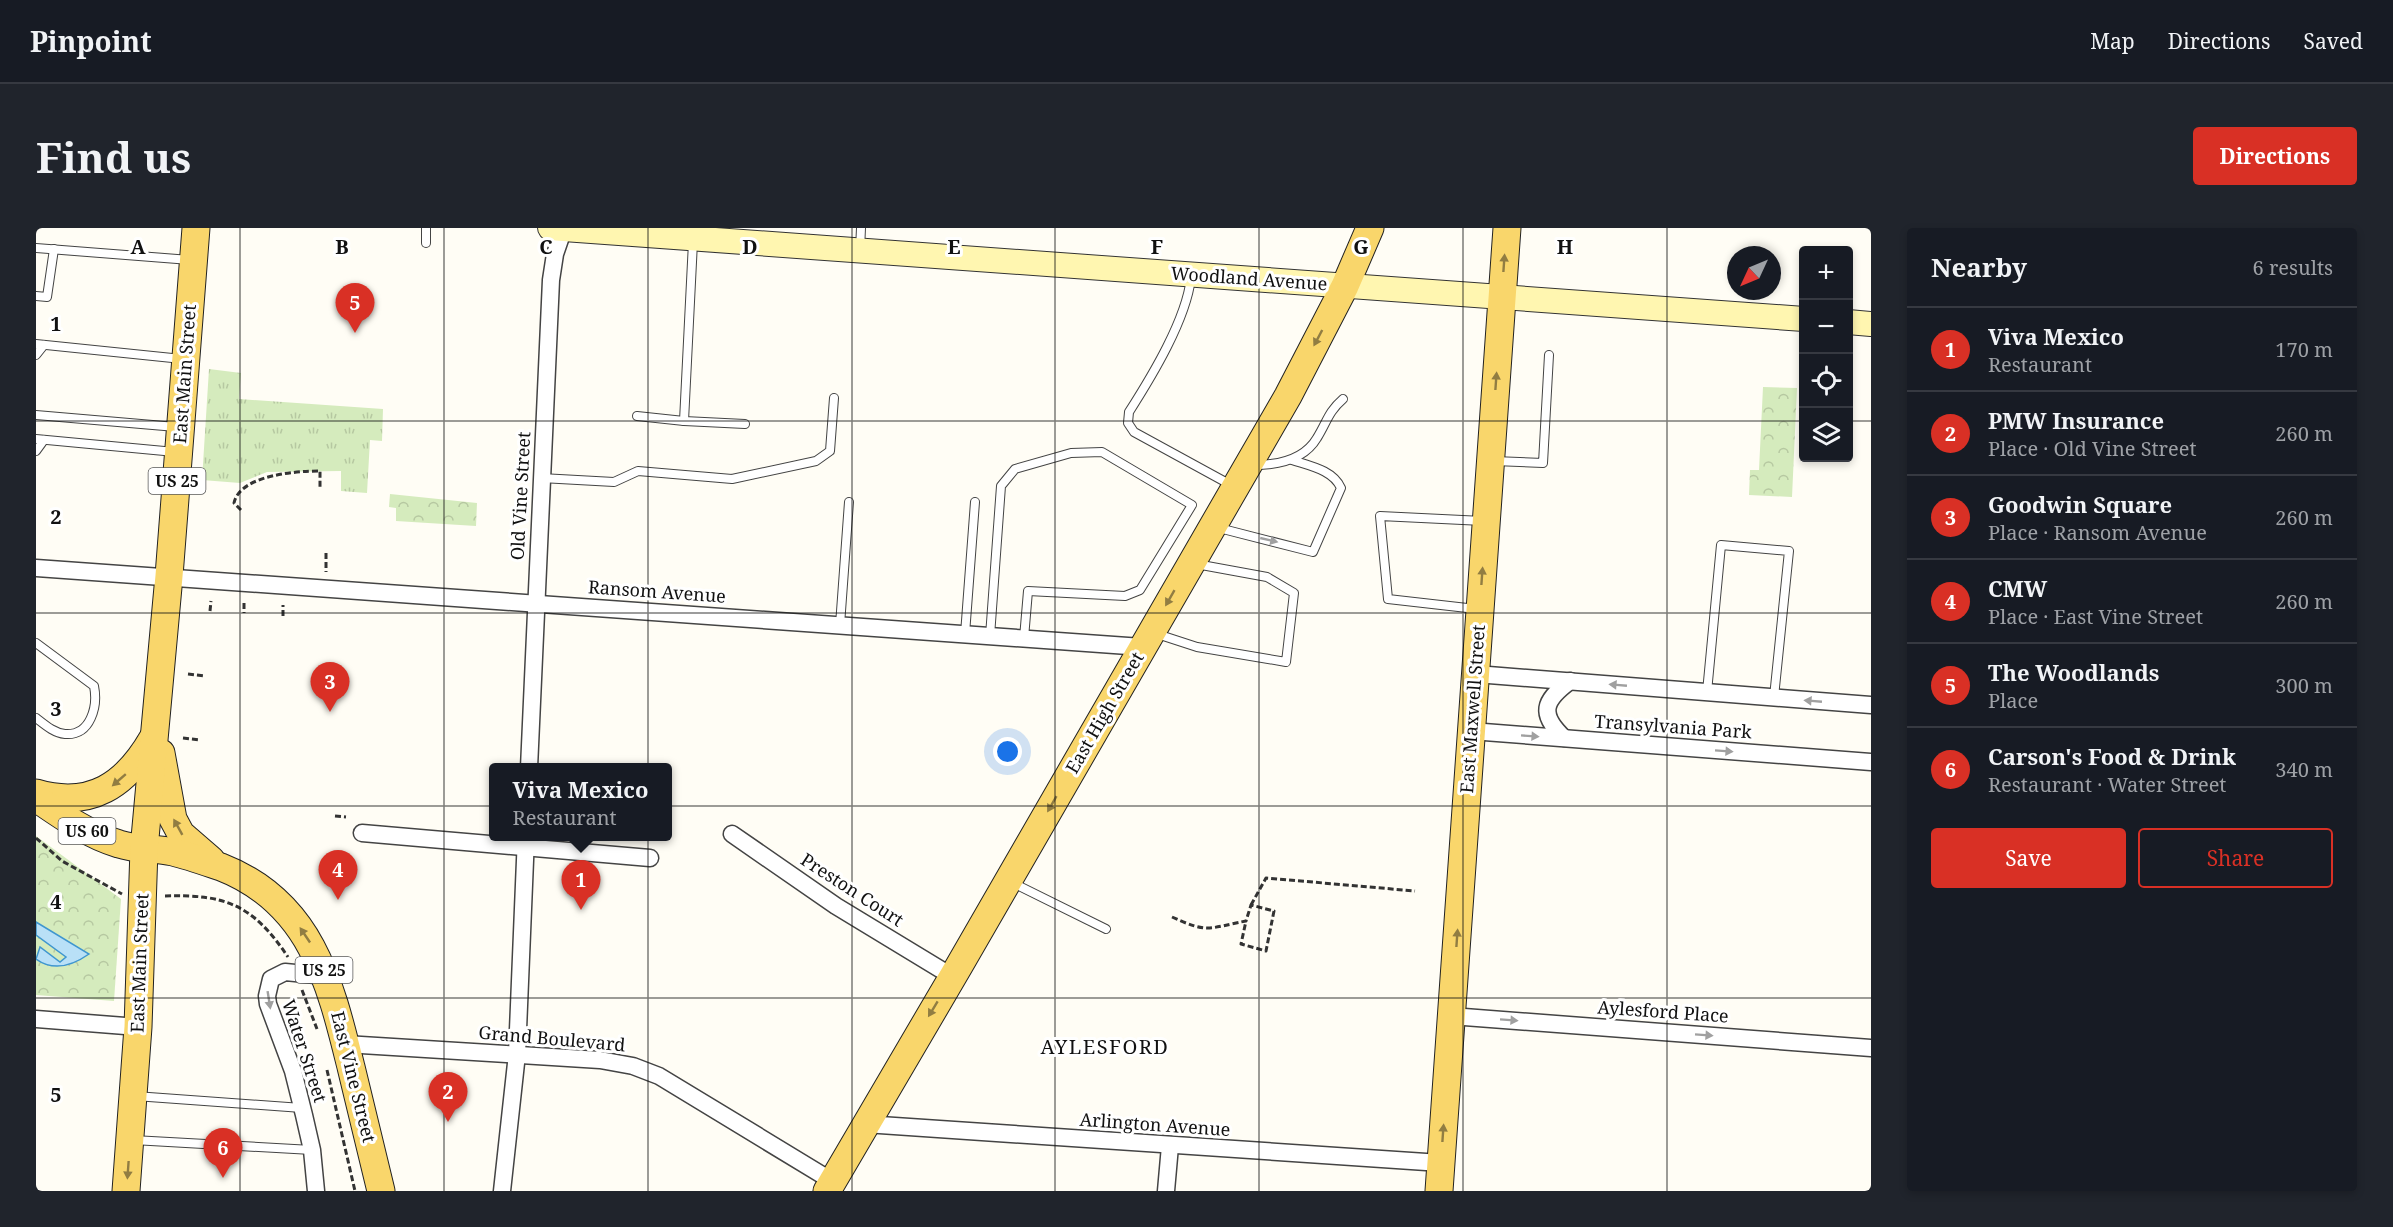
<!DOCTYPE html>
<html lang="en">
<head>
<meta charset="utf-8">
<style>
  :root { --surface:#171b24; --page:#20242c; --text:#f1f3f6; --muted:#9ea1a6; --line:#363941; --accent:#d93025 }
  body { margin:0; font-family:"Noto Serif",serif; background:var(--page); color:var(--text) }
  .controls { position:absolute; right:18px; top:18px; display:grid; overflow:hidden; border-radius:6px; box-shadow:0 3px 9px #0003 }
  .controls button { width:54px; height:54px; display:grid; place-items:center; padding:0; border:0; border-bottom:2px solid var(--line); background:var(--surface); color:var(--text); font:30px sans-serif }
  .compass { position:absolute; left:1691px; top:18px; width:54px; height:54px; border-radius:50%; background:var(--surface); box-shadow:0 3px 9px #0003; rotate:226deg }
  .you { position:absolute; left:972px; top:524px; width:21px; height:21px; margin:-15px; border:4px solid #fff; border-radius:50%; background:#1a73e8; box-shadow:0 0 0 9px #1a73e833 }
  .badge { display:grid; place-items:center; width:39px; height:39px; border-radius:50%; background:var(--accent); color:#fff; font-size:20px; font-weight:700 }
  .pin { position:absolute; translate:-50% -50px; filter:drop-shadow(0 2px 3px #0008) }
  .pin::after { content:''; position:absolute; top:32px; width:21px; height:18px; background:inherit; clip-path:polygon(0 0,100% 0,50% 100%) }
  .popup { position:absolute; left:453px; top:535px; width:183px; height:78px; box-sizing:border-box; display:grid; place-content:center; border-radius:6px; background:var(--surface); filter:drop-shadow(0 2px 4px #0005); font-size:20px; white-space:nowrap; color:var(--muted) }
  .popup b { font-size:22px; color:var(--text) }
  .popup::after { content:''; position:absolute; left:50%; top:100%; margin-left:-12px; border:12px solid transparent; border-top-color:var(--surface) }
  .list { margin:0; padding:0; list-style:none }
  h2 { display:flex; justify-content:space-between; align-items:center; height:78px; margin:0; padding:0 24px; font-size:26px }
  h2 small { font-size:20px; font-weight:400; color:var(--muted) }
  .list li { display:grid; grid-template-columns:39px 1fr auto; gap:18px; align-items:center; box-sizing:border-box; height:84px; padding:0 24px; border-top:2px solid var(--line) }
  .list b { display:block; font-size:22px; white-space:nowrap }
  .list p { margin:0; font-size:20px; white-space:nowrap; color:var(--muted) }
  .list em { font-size:20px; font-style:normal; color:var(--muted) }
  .actions { display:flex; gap:12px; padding:18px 24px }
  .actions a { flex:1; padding:14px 0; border:2px solid var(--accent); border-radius:6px; text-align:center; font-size:21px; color:var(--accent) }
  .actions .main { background:var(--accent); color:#fff }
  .icon { flex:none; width:33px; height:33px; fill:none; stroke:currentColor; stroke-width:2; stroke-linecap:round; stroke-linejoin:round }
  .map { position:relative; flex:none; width:1835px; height:963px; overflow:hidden; border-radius:6px }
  header { display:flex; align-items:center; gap:36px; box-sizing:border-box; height:84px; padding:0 30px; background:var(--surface); border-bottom:2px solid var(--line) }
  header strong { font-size:28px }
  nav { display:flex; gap:33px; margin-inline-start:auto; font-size:21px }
  .intro { display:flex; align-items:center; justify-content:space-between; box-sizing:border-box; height:144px; padding:0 36px }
  h1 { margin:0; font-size:42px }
  .button { padding:15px 27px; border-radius:6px; background:var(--accent); color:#fff; font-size:21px; font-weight:700 }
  main { display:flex; gap:36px; padding:0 36px }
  aside { flex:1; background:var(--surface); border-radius:6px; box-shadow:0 3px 9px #0003 }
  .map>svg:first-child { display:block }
  .grass { fill:url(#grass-tufts) }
  .park { fill:url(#park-crowns) }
  .water { fill:#b9e0f7; stroke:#3f96cf; stroke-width:1.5 }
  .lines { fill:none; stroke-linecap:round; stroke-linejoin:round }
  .lane-casing { stroke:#444; stroke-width:10 }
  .street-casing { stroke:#444; stroke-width:19 }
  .secondary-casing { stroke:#333; stroke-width:26 }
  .primary-casing { stroke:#222; stroke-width:29 }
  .path { stroke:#333; stroke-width:3; stroke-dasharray:6 3; stroke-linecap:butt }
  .lane { stroke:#fff; stroke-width:8 }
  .street { stroke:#fff; stroke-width:16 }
  .secondary { stroke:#fff6b0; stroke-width:24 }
  .primary { stroke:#f9d66b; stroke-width:27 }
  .oneway { fill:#917d42 }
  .oneway2 { fill:#a0a0a0 }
  .grid { fill:none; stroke:#111; stroke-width:1.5; stroke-opacity:0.55 }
  .labels { text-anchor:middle; stroke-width:6; stroke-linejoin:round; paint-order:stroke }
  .shield { fill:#fff; stroke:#585858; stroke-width:1.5 }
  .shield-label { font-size:16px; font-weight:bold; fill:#111 }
  .street-label { font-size:18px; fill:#111; stroke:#fff }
  .neighbourhood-label { font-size:20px; letter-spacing:1.5px; fill:#111; stroke:#fff }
  .grid-label { font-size:20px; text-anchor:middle; font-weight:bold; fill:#111; stroke:#fff; stroke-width:6; stroke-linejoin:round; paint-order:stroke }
</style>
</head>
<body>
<header>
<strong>Pinpoint</strong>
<nav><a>Map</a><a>Directions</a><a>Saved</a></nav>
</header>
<div class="intro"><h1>Find us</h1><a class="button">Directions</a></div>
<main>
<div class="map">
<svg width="1835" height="963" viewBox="0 0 1835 963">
  <defs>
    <pattern id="grass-tufts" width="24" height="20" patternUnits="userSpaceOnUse" patternTransform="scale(1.5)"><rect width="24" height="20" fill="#d5ebbd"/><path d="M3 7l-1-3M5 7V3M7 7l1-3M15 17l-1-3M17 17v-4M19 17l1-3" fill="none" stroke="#b6c8a1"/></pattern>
    <pattern id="park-crowns" width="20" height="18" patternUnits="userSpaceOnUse" patternTransform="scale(1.5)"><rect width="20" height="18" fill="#d5ebbd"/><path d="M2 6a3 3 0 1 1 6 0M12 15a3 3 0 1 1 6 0" fill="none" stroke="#b6c8a1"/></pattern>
  </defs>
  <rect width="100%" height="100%" fill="#fffdf5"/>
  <!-- grass -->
  <path class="grass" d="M173,141L205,145L203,171L347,181L346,213L334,212L331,265L305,263V243L231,244L204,255L166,252Z"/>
  <!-- park -->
  <g class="park">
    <path d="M1727,159L1761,160L1756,269L1713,267L1714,242H1723Z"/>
    <path d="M354,266L441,275L440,298L360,293V280L353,279Z"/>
    <path d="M0,608L85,671L78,773L0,767Z"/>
  </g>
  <!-- water -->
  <path class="water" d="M0,694L53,726C36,738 18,744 0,731L4,719L24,734L30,729L0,707Z"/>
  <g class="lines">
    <defs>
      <g id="lane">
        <path d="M390,0V15"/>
        <path d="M657,14L648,193L709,196"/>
        <path d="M0,20L154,32"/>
        <path d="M824,22L825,0"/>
        <path d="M1155,50C1150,92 1116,148 1093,184L1092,195L1098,204L1195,257"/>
        <path d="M0,68L11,69L18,21"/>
        <path d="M0,116L146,131"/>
        <path d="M0,127L8,117"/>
        <path d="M0,187L140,199"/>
        <path d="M601,188L648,193"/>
        <path d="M0,211L139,224"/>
        <path d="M0,223L8,212"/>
        <path d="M1458,233L1507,235L1513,127"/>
        <path d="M1218,237C1242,237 1268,232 1281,210C1291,194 1292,184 1307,171"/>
        <path d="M505,250L578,254L602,243L696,251L780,233L794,223L798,170"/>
        <path d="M1179,299L1277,324L1305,260C1297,242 1274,238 1256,232"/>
        <path d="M1440,381L1352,371L1344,288L1447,293"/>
        <path d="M804,397L813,274"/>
        <path d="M1118,405L1161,419L1250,434L1258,365L1231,349L1160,336"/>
        <path d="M929,406L939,274"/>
        <path d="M954,408L965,258L979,241L1035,225L1066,224L1156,277L1104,362L1089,368L992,363L988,410"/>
        <path d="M0,415L58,458C62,478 55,508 29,506C18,505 9,497 0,490"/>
        <path d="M1671,464L1685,317L1753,323L1738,469"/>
        <path d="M975,654L1070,701"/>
        <path d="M99,868L266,880"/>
        <path d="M97,912L276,922"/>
      </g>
      <g id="street">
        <path d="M0,340L1106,419"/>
        <path d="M1440,446L1835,477"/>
        <path d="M1435,503L1835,534"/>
        <path d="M1528,510C1503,486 1507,473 1534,453"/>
        <path d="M493,540L515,52L519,26L528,0"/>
        <path d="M326,605L614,630"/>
        <path d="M696,606L800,678L917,749"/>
        <path d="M1415,788L1835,820"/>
        <path d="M0,791L102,799"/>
        <path d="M309,816L564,832L597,838L623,848L796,953"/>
        <path d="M829,896L1405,935"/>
        <path d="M280,963L276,922L268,887L257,843L232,776L231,768L235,751L249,744L290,748"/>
        <path d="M466,963L481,826L490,608"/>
        <path d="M1130,963L1134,918"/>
      </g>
      <g id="secondary">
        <path d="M514,0L1768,91"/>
        <path d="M1812,94L1835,96"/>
      </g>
      <g id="primary">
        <path d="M125,525L137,591L145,606L175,632"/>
        <path d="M0,565C55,581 90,557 117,510"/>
        <path d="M0,570C26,588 53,607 83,616C101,622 120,620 137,624C153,628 170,634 185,639C275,674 294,754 315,839C325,880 335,922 345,963"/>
        <path d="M90,963L102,799L108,621L133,348L160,0"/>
        <path d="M791,963L923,738L1252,168L1309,58L1334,0"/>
        <path d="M1403,963L1471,0"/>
      </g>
    </defs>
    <!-- lane casing -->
    <use href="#lane" class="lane-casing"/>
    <!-- street casing -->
    <use href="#street" class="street-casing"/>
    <!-- secondary casing -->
    <use href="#secondary" class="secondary-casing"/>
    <!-- primary casing -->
    <use href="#primary" class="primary-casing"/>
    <!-- path -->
    <g class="path">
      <path d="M205,282L198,275C204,247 260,243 284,243V259"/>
      <path d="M290,325V344"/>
      <path d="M208,375V385"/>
      <path d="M174,383L175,373"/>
      <path d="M247,388V377"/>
      <path d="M152,446L169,448"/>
      <path d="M147,510L164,512"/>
      <path d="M299,588L310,589"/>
      <path d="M0,610L26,633L86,666"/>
      <path d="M129,668C190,666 217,677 252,729"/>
      <path d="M1215,677L1230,650L1379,663"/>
      <path d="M1136,689C1173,706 1172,700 1210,693L1215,677L1238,683L1230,723L1205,716L1210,693"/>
      <path d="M266,762L281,801"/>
      <path d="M291,842L319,963"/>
    </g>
    <!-- lane -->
    <use href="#lane" class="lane"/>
    <!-- street -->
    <use href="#street" class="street"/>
    <!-- secondary -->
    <use href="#secondary" class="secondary"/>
    <!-- primary -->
    <use href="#primary" class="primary"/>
  </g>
  <!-- one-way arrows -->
  <defs><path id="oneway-solid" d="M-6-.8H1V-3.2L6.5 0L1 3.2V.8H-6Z" transform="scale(1.5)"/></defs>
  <g class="oneway">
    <use href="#oneway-solid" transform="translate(1468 35) rotate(-86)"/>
    <use href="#oneway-solid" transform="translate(1282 110) rotate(118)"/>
    <use href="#oneway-solid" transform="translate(1460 153) rotate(-86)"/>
    <use href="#oneway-solid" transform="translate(1446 348) rotate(-86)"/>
    <use href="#oneway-solid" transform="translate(1134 370) rotate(120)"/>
    <use href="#oneway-solid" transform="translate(83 552) rotate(139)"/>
    <use href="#oneway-solid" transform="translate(1016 576) rotate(120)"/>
    <use href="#oneway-solid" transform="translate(142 599) rotate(-119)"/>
    <use href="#oneway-solid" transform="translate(269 707) rotate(-124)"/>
    <use href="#oneway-solid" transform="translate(1421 710) rotate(-86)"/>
    <use href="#oneway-solid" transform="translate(897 781) rotate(121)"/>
    <use href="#oneway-solid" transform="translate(1407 905) rotate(-86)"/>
    <use href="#oneway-solid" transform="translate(92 942) rotate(94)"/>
  </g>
  <g class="oneway2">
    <use href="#oneway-solid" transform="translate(1233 312) rotate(13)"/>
    <use href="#oneway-solid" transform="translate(1582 457) rotate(-175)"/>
    <use href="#oneway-solid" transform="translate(1777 473) rotate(-175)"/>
    <use href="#oneway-solid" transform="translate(1494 508) rotate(4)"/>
    <use href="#oneway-solid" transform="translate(1688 523) rotate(4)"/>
    <use href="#oneway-solid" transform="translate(233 772) rotate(81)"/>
    <use href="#oneway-solid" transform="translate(1473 792) rotate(4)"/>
    <use href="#oneway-solid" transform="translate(1668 807) rotate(4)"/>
  </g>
  <!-- grid -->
  <path class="grid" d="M204,0V963M408,0V963M612,0V963M816,0V963M1019,0V963M1223,0V963M1427,0V963M1631,0V963M0,193H1768M1812,193H1835M0,385H1835M0,578H1835M0,770H1835"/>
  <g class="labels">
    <!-- shield labels -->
    <g class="shield">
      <rect x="112.5" y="240" width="57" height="26" rx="4.5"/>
      <rect x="22.5" y="590" width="57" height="26" rx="4.5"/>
      <rect x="259.5" y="729" width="57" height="26" rx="4.5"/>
    </g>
    <g class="shield-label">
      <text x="141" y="259">US 25</text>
      <text x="51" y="609">US 60</text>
      <text x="288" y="748">US 25</text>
    </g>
    <!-- street labels -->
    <g class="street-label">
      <text transform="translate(1213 51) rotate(4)" y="6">Woodland Avenue</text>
      <text transform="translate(149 146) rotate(-86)" y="6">East Main Street</text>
      <text transform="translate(485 268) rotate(-87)" y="6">Old Vine Street</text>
      <text transform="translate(621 364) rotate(4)" y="6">Ransom Avenue</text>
      <text transform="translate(1437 481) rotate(-86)" y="6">East Maxwell Street</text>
      <text transform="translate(1069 485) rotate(-60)" y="6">East High Street</text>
      <text transform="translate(1637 499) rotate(4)" y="6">Transylvania Park</text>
      <text transform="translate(816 662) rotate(33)" y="6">Preston Court</text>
      <text transform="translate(104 735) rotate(-88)" y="6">East Main Street</text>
      <text transform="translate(1627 784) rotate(4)" y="6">Aylesford Place</text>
      <text transform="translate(516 811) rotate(5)" y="6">Grand Boulevard</text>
      <text transform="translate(268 823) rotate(72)" y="6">Water Street</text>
      <text transform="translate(317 849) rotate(76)" y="6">East Vine Street</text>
      <text transform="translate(1119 897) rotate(4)" y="6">Arlington Avenue</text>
    </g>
    <!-- neighbourhood labels -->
    <g class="neighbourhood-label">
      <text x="1069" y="826">AYLESFORD</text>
    </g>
  </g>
  <g class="grid-label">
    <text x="102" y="26">A</text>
    <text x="306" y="26">B</text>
    <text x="510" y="26">C</text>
    <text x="714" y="26">D</text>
    <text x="918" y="26">E</text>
    <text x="1121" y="26">F</text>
    <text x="1325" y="26">G</text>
    <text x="1529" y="26">H</text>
    <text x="20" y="103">1</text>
    <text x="20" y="296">2</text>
    <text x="20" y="488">3</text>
    <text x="20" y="681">4</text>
    <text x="20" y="874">5</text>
  </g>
</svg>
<div class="controls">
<button>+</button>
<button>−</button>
<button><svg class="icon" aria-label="locate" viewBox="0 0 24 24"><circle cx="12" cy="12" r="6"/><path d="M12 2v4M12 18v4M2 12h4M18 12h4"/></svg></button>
<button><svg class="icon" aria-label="layers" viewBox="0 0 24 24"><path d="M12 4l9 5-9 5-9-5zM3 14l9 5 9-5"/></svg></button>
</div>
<svg class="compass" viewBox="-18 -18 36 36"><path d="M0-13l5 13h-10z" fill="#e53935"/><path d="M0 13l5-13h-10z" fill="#9ea1a6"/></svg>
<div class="you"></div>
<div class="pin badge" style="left:545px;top:682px">1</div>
<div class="popup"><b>Viva Mexico</b>Restaurant</div>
<div class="pin badge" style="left:412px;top:894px">2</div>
<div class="pin badge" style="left:294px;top:484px">3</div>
<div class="pin badge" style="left:302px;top:672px">4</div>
<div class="pin badge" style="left:319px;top:105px">5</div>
<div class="pin badge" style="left:187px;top:950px">6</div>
</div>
<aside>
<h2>Nearby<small>6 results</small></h2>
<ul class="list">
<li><span class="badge">1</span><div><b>Viva Mexico</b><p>Restaurant</p></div><em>170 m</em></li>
<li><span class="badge">2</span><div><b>PMW Insurance</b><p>Place · Old Vine Street</p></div><em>260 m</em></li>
<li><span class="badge">3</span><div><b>Goodwin Square</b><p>Place · Ransom Avenue</p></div><em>260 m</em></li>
<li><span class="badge">4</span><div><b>CMW</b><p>Place · East Vine Street</p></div><em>260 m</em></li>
<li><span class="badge">5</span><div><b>The Woodlands</b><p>Place</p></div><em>300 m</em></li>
<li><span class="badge">6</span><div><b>Carson's Food &amp; Drink</b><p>Restaurant · Water Street</p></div><em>340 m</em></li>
</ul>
<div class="actions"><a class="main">Save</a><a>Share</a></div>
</aside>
</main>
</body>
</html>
